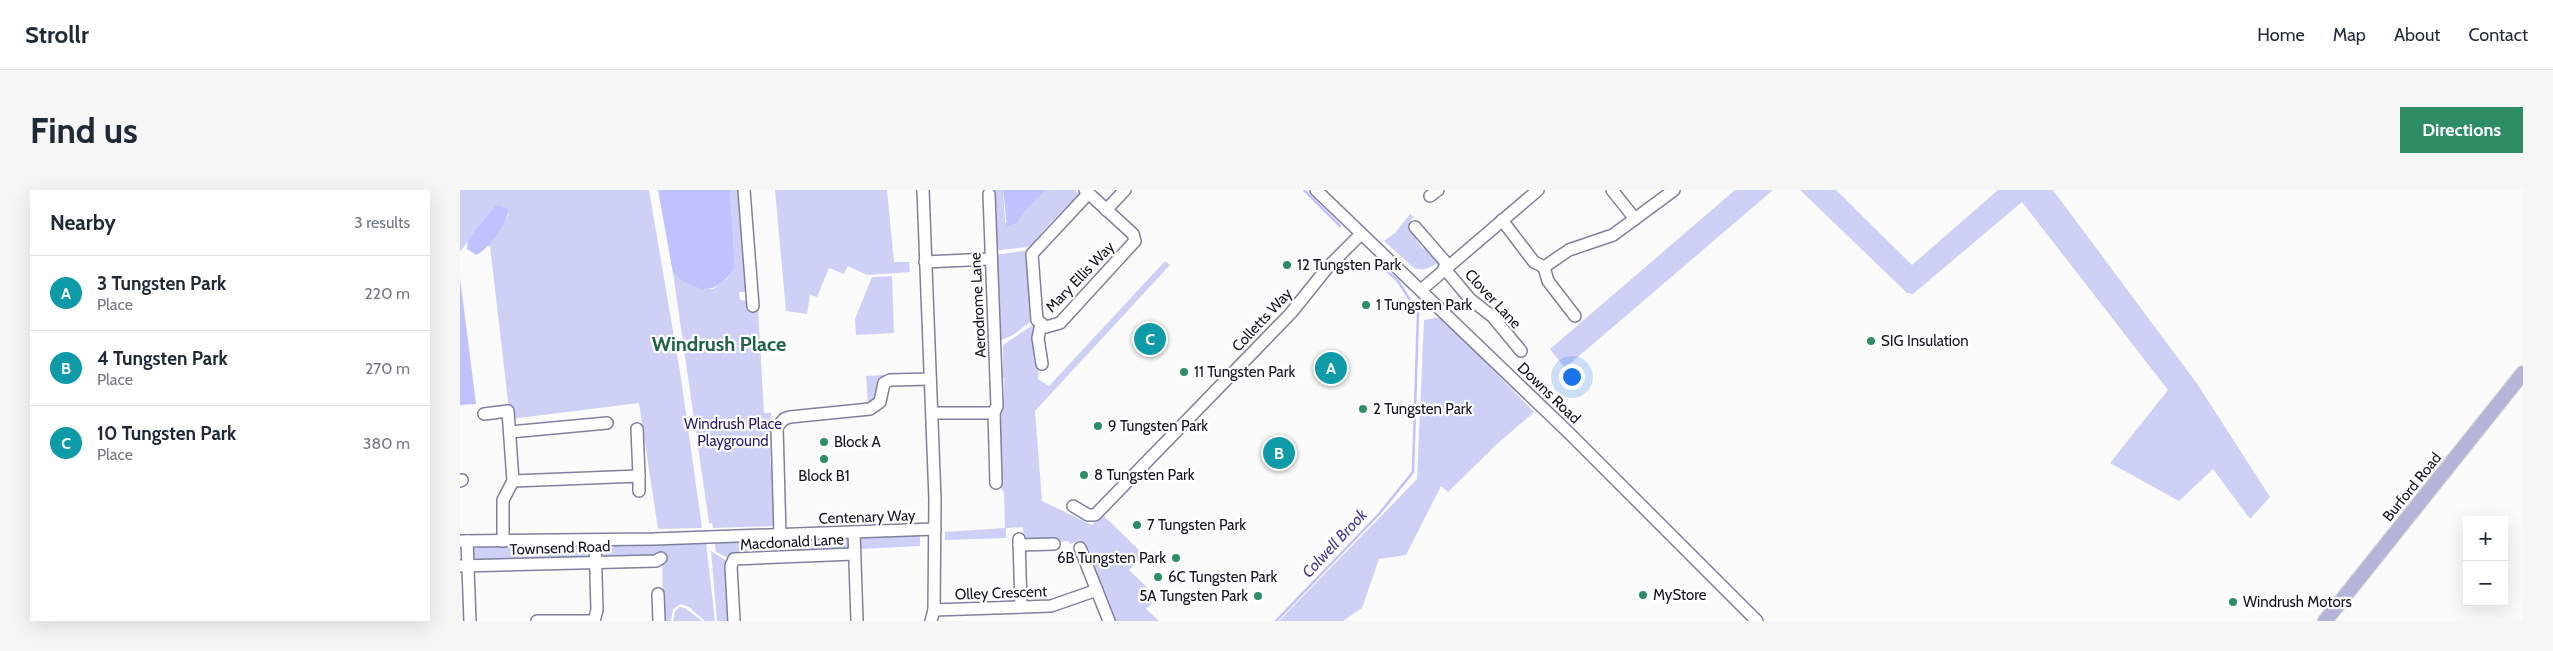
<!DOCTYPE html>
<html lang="en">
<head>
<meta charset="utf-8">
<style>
  :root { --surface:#fff; --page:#f6f6f7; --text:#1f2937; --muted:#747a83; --line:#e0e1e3; --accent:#2e8d65 }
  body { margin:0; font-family:Cabin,sans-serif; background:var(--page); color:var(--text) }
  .controls { position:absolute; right:15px; bottom:15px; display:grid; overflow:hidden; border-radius:0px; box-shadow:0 5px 20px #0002 }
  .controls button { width:45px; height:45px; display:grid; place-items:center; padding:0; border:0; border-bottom:1px solid var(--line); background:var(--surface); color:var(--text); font:25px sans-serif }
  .you { position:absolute; left:1111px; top:186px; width:18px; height:18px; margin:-12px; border:4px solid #fff; border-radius:50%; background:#1a73e8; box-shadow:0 0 0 8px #1a73e833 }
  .badge { display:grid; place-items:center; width:32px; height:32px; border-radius:50%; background:var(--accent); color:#fff; font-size:16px; font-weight:700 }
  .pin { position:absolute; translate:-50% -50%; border:2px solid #fff; box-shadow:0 1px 5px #0006 }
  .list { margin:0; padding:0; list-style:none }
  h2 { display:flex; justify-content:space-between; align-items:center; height:65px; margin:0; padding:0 20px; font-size:21px }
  h2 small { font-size:16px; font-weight:400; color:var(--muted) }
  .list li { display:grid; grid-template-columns:32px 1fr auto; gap:15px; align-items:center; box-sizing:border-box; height:75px; padding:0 20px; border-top:1px solid var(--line) }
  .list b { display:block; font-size:19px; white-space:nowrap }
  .list p { margin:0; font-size:16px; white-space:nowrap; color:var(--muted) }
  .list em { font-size:16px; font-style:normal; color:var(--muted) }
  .map { position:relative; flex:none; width:2063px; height:431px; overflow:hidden; border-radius:0px }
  header { display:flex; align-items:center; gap:30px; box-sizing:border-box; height:70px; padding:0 25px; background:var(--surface); border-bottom:1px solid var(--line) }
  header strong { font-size:24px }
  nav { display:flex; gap:28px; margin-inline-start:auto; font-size:18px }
  .intro { display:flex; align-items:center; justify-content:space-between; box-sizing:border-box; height:120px; padding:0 30px }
  h1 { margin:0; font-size:35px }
  .button { padding:12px 22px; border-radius:0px; background:var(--accent); color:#fff; font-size:18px; font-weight:700 }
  main { display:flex; gap:30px; padding:0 30px }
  aside { flex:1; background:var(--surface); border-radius:0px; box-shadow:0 5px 20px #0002 }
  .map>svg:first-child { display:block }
  .green { fill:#ced0f6 }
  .water { fill:#c0c1fe }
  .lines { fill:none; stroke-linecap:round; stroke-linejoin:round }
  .stream { stroke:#c0c1fe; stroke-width:2.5 }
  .minor-casing { stroke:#7f809f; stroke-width:14 }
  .major-casing { stroke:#d5d5d7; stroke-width:16 }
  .minor { stroke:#fff; stroke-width:11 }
  .major { stroke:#b5b5da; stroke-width:14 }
  .poi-dot { fill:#2e8d65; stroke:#fff; stroke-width:2 }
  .labels { text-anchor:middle; stroke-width:4.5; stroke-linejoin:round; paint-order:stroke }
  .poi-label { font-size:15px; fill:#13131f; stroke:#fff; text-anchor:start }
  .street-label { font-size:15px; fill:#13131f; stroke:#fff }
  .park-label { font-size:15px; fill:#2a196d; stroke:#fff }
  .water-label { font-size:16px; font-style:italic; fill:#463d93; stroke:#fff }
  .district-label { font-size:20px; font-weight:bold; fill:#216145; stroke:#fff }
</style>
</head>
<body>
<header>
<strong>Strollr</strong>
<nav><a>Home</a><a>Map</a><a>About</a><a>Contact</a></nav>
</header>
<div class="intro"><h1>Find us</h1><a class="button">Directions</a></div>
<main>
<aside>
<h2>Nearby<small>3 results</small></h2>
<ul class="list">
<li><span class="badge" style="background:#0f9aa8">A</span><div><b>3 Tungsten Park</b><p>Place</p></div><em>220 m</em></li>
<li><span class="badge" style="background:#0f9aa8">B</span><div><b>4 Tungsten Park</b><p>Place</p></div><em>270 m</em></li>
<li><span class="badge" style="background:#0f9aa8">C</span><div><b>10 Tungsten Park</b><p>Place</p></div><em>380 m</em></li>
</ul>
</aside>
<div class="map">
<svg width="2063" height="431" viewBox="0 0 2063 431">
  <rect width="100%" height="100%" fill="#fbfbfb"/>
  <!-- green -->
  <g class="green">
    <path d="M0,0H189L221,188L242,338L198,339L179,213L50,229L30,56H27L49,24L34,17L0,62Z"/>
    <path d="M270,0H278L286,102H279L280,110L287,111L298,118L304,223H311L310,274L313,277L315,336L253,338L252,333H249L213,83L234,97L253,99L267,89L275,78Z"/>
    <path d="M315,0H427L434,72H449L450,82L407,85L388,76L384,84L369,78L357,107L350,105L347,124L326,121Z"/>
    <path d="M532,0H543L545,32L555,35L565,21L586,0H615L621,5L610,17H606L581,43L582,48L574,56L534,61L537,57V48L533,45Z"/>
    <path d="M1275,0H1313L1105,178L1090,159Z"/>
    <path d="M1340,0H1376L1452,75L1538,0H1593L1738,195L1810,307L1790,329L1753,279L1719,311L1650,273L1708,200L1562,12L1453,104L1447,103Z"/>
    <path d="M950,24L954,27L950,30L960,44L956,50L963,59L969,55L980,72C971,77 964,82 954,78L924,51L935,43Z"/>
    <path d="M571,60L570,81L567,84L574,129L553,145L539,151L537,132L540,129L538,84L534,81V65Z"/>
    <path d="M705,71L710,75L575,221L582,311L632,335L642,324L684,365L669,380L693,403L688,409L692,413L686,419L699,431H653V424L643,398L639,396L620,350L610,354L608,351L600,352V350L564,352L563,337L546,338V348L485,350V342L545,338L544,303L540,296L538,276L541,273V260L538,257L537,251L540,248V235L537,232L544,209V188L540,185L543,177V155L576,133L580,161L578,189L589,196Z"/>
    <path d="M432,86L434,143L396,145L395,129L412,87Z"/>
    <path d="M981,127L1074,222L1037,254L988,302L981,296L946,365L919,369L902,418L883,431H819L957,289L964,130Z"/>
    <path d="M426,185L417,192L415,209L408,213L406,186Z"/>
    <path d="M460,343V356L399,359L400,351L404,347H416L417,344Z"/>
    <path d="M381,346L388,350L389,358H357L354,361L323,359L321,362L313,363L309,360H293V352L304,351V349Z"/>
    <path d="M254,350H291V360L271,364L268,368L256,362Z"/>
    <path d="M246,353L255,431H245L229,417L221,414L213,419L211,431H203L202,365H173L168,368C160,362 149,368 140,364V359L144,355Z"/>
    <path d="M121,355L127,356L129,359L127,367L123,369L17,371L13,366L14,358L19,356Z"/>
    <path d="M251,361L267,371L266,400L269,403L266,406L269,431H257Z"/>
    <path d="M219,417L225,418L242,431H213L215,422Z"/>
  </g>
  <!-- water -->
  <g class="water">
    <path d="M198,0H270L275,78C256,106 237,104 213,83Z"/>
    <path d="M543,0H586L565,21L556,34L547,36Z"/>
    <path d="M39,15L48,19C50,29 26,62 16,65L7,59L8,50L34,17Z"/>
    <path d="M0,88L16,214L0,215Z"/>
  </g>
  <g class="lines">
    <!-- stream -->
    <g class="stream">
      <path d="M844,0L880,36"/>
      <path d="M816,431L919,324L953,282L958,123L938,91L928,82"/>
    </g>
    <defs>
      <g id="minor">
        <path d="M284,0L293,116"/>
        <path d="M463,0L475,309L474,420L471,431"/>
        <path d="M625,0L673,44L675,51L600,133L586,137L577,130L572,64L628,4"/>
        <path d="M856,0L1109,243L1297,431"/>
        <path d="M1152,0L1175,29"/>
        <path d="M529,4L537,216L534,223L536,293"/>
        <path d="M970,6L978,0"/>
        <path d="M646,20L665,0"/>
        <path d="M1042,30L1074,72L1084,77"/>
        <path d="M955,37L988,75"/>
        <path d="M465,72L530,69"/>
        <path d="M1084,77L1109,60L1153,45L1214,0"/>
        <path d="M1084,77L1088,91L1115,126"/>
        <path d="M984,78L1010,109L1033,127L1061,161"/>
        <path d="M961,100L1078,0"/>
        <path d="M581,134L578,148L582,174"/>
        <path d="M472,223H534"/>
        <path d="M24,224L48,221L53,291L43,310V351"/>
        <path d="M177,239L179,286"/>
        <path d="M50,242L147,233"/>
        <path d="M0,291L2,290"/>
        <path d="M53,291L179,286V301"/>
        <path d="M613,316L628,325H635L831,123L868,77L901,44"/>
        <path d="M394,342L397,431"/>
        <path d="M320,345L317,237L324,229L330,227L410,219L420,212L424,193L430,190L470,189"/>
        <path d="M559,349L561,417"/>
        <path d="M0,351L194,349L475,339"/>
        <path d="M7,351L10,431"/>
        <path d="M559,355L594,354"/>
        <path d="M620,358L649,431"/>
        <path d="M0,376L196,371L201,368"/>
        <path d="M198,404L199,431"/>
        <path d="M474,420L591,416L637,400"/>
        <path d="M77,431H133"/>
        <path d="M134,431L137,420L135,351"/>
        <path d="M274,431L271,376L274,369L394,364"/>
      </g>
      <path id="major" d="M1865,431L2063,183"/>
    </defs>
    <!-- minor casing -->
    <use href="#minor" class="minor-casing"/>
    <!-- major casing -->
    <use href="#major" class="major-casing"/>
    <!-- minor -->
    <use href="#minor" class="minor"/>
    <!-- major -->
    <use href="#major" class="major"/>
  </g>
  <!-- markers -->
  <g class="poi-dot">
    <circle cx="827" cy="75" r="5"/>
    <circle cx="906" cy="115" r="5"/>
    <circle cx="1411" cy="151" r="5"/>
    <circle cx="724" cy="182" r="5"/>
    <circle cx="903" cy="219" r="5"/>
    <circle cx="638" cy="236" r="5"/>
    <circle cx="364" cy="252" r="5"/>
    <circle cx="364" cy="269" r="5"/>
    <circle cx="624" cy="285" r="5"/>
    <circle cx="677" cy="335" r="5"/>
    <circle cx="716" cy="368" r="5"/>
    <circle cx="698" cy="387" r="5"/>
    <circle cx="1183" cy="405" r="5"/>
    <circle cx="798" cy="406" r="5"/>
    <circle cx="1773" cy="412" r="5"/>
  </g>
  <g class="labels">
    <!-- poi labels -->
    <g class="poi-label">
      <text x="837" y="80">12 Tungsten Park</text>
      <text x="916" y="120">1 Tungsten Park</text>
      <text x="1421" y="156">SIG Insulation</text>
      <text x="734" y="187">11 Tungsten Park</text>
      <text x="913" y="224">2 Tungsten Park</text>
      <text x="648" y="241">9 Tungsten Park</text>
      <text x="374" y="257">Block A</text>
      <text x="634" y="290">8 Tungsten Park</text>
      <text x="364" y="291" text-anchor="middle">Block B1</text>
      <text x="687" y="340">7 Tungsten Park</text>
      <text x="706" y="373" text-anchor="end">6B Tungsten Park</text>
      <text x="708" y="392">6C Tungsten Park</text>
      <text x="1193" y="410">MyStore</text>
      <text x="788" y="411" text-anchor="end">5A Tungsten Park</text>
      <text x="1783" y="417">Windrush Motors</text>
    </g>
    <!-- street labels -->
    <g class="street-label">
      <text transform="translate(620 87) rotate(-46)" y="5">Mary Ellis Way</text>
      <text transform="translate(1033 109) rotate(47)" y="5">Clover Lane</text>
      <text transform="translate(518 115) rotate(-93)" y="5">Aerodrome Lane</text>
      <text transform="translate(802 130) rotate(-47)" y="5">Colletts Way</text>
      <text transform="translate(1089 203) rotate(44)" y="5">Downs Road</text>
      <text transform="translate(1952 297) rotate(-51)" y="5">Burford Road</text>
      <text transform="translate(407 327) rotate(-2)" y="5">Centenary Way</text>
      <text transform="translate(332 352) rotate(-3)" y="5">Macdonald Lane</text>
      <text transform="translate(100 358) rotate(-2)" y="5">Townsend Road</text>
      <text transform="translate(541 403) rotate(-2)" y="5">Olley Crescent</text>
    </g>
    <!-- park labels -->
    <g class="park-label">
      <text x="273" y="239">Windrush Place<tspan x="273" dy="17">Playground</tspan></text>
    </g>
    <!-- water labels -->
    <g class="water-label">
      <text transform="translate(874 353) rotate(-47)" y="6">Colwell Brook</text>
    </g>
    <!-- district labels -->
    <g class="district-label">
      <text x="259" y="161">Windrush Place</text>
    </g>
  </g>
</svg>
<div class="controls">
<button>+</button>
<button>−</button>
</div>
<div class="you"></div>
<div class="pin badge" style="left:871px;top:178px;background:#0f9aa8">A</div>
<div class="pin badge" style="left:819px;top:263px;background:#0f9aa8">B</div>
<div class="pin badge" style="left:690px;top:149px;background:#0f9aa8">C</div>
</div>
</main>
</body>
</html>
